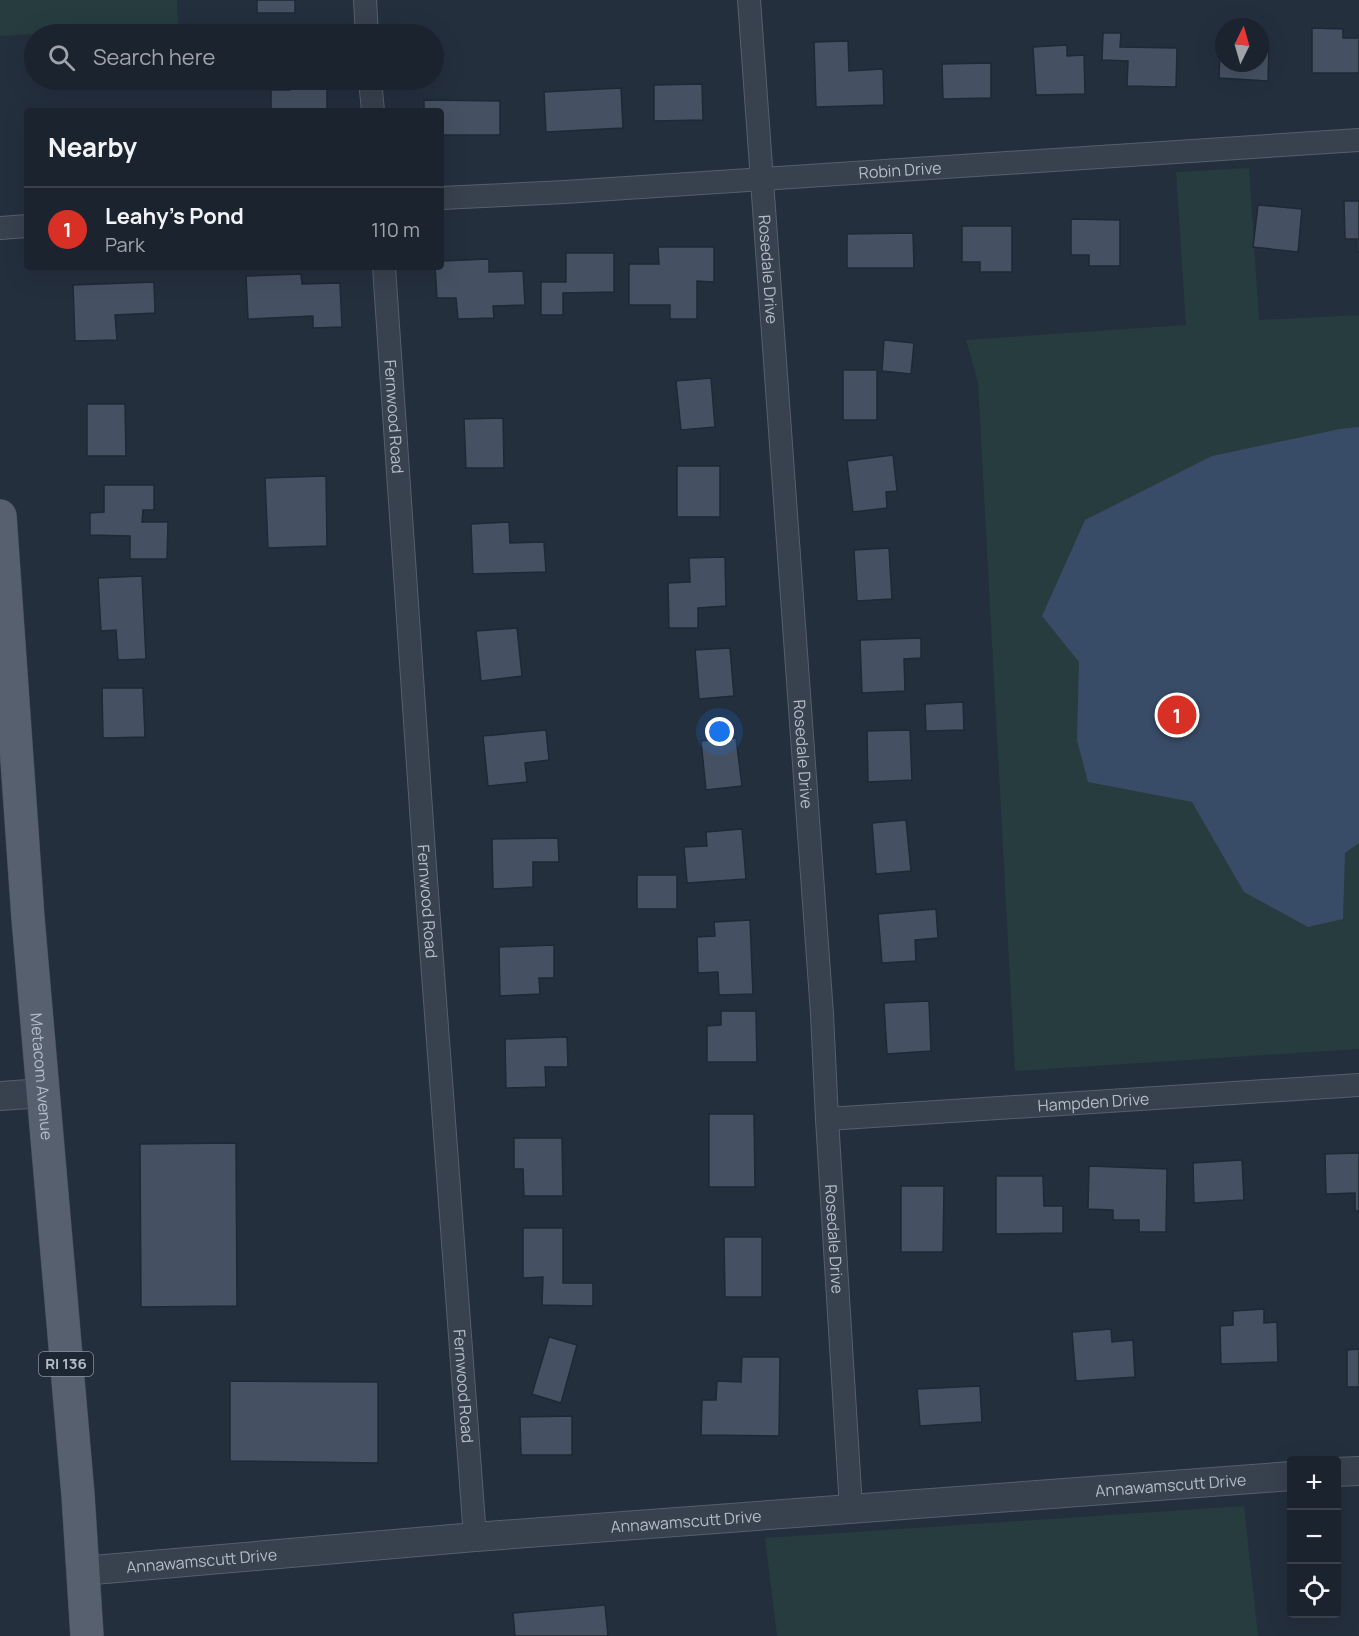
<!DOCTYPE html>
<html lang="en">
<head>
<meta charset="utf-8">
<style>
  :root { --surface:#1b232e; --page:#242b36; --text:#f1f3f6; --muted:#a0a4aa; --line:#39404a; --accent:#d93025 }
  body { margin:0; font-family:Manrope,sans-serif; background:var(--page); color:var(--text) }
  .controls { position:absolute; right:18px; bottom:18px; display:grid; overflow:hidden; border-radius:6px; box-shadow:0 6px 24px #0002 }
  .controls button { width:54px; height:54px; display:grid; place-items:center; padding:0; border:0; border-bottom:2px solid var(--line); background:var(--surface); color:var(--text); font:30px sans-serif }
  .compass { position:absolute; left:1215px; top:18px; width:54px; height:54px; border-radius:50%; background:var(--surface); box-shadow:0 6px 24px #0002; rotate:5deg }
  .you { position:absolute; left:720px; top:732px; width:21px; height:21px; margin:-15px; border:4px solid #fff; border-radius:50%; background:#1a73e8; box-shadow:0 0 0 9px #1a73e833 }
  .badge { display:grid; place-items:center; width:39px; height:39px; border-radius:50%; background:var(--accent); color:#fff; font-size:20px; font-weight:700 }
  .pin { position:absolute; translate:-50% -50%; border:3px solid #fff; box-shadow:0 2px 6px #0006 }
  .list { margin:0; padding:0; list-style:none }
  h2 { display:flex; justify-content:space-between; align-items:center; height:78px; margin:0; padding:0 24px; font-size:26px }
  h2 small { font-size:20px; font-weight:400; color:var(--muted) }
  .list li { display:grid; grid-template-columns:39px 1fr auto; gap:18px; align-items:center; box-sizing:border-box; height:84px; padding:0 24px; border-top:2px solid var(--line) }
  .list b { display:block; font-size:22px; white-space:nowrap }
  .list p { margin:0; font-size:20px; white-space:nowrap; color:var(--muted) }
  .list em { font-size:20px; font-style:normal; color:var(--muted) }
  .icon { flex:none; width:33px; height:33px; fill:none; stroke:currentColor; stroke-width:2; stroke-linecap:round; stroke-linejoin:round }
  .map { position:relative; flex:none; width:1359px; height:1636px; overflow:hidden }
  .search { position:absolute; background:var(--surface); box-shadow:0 6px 24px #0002; left:24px; top:24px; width:420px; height:66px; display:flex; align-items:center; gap:15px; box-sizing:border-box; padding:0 21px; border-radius:33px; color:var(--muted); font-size:22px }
  .panel { position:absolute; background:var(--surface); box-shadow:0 6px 24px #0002; left:24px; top:108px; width:420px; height:162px; border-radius:6px }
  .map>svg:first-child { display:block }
  .green { fill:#263c3f }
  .water { fill:#394c67 }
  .building { fill:#455162; stroke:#1f2835; stroke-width:1.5 }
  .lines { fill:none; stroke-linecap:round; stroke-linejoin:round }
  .minor-casing { stroke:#565f6c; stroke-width:24 }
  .tertiary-casing { stroke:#565f6c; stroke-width:30 }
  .primary-casing { stroke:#414a57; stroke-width:34 }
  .minor { stroke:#38414e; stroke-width:22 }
  .tertiary { stroke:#38414e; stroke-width:28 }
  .primary { stroke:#56606e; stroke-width:33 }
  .labels { text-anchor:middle; stroke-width:5; stroke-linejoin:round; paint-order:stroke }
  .shield { fill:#1d2633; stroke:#878f9c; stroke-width:1.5 }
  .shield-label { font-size:15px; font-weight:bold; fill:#b4bcc9 }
  .street-label { font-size:16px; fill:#b4bcc9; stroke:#1d2633 }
</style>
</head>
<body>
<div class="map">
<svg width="1359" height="1636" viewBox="0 0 1359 1636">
  <rect width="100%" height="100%" fill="#242f3e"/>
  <!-- green -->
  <g class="green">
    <path d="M0,0H177L178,26L0,36Z"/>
    <path d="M1249,168L1259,320L1359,315V1049L1015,1071L978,382L966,340L1186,325L1176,172Z"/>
    <path d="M1244,1506L1258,1636H777L765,1538Z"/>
  </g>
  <!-- water -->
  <path class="water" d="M1359,427V843L1345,853L1343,919L1308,927L1244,892L1192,802L1088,782L1077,740L1079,662L1042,616L1085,520L1212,456L1340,429Z"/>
  <!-- building -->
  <g class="building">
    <rect x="257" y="0" width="38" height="13"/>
    <path d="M1312,28L1343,29V38H1359V73H1312Z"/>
    <path d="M1221,30H1224V63H1260V44H1269L1268,81L1219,78Z"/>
    <path d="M1103,33H1121L1120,47L1177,48L1176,87L1127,86L1128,61L1102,60Z"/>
    <path d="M848,41L849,71L883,69L884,105L816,107L814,42Z"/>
    <path d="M1067,45V56L1084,55L1085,94L1036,95L1033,47Z"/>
    <path d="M991,63V98L943,99L942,64Z"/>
    <path d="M289,80H327V111H271V90H290Z"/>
    <path d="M702,84L703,120L654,121V85Z"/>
    <path d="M621,88L623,128L546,132L544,92Z"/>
    <path d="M424,100L500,101V135H441V111H424Z"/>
    <rect x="59" y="109" width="38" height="2"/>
    <path d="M1344,201H1359V252H1357V239H1345Z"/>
    <path d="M1258,205L1302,209L1298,252L1253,247Z"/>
    <path d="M1071,219L1120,220V266H1089V255H1071Z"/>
    <path d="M962,226H1012V272H980V262H962Z"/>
    <path d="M913,233L914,268H847V234Z"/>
    <path d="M658,247H714V282L697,281V319H670V305H629V264H659Z"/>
    <path d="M566,253H614V292L563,293V315H541V282H566Z"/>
    <path d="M489,259V272L523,271L525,305L493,306L494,318L458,319L456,298H437L435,267H441V261Z"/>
    <path d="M301,274L302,284L340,283L342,327L313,328V316L248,319L246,276Z"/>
    <path d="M154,282L155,313L115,315L117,340L75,341L73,285Z"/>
    <path d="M884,340L914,343L911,374L882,371Z"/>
    <rect x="843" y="370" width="34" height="50"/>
    <path d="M711,378L715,427L681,430L676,381Z"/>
    <path d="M87,404H125L126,456H87Z"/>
    <path d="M503,418L504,468H466L464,419Z"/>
    <path d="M893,455L897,491L886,492L887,508L853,512L847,461Z"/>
    <rect x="677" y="466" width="43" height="51"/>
    <path d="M326,476L327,546L268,548L265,478Z"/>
    <path d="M104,485H154V510H143L142,522H168L167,559H130V536L90,535V513L104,512Z"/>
    <path d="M509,522L510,543L544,542L546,572L473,574L471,524Z"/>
    <path d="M889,548L892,599L857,601L854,550Z"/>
    <path d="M725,557L726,606L698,608V628H669L668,583L690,582L689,558Z"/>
    <path d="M142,576L146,659L118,660L116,630L101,631L98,578Z"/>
    <path d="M517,628L522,676L481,681L476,631Z"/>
    <path d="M921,638V658L904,659L905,691L862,693L860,640Z"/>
    <path d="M730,648L734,696L699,699L695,650Z"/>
    <path d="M102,688H143L145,737L103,738Z"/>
    <path d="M963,702L964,730L926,731L925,704Z"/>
    <path d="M546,730L549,760L525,763L527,782L488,786L483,736Z"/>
    <path d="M910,730L912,780L868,782L867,731Z"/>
    <path d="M736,738L742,786L706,790L701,741Z"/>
    <path d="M906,820L911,871L876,874L872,823Z"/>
    <path d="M742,829L746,879L687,883L684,847L707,846L706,832Z"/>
    <path d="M558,838L559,862H533V887L493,889L492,839Z"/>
    <rect x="637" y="875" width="40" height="34"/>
    <path d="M936,909L938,938L915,940L916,961L882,963L878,914Z"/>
    <path d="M750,920L753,994L719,995L718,972L698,973L697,937L715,936L714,922Z"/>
    <path d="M554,945V978H539L540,994L500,996L499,947Z"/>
    <path d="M929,1001L931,1051L887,1054L884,1003Z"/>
    <path d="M721,1011H756L757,1062H707V1026L721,1025Z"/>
    <path d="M567,1037L568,1067H545L546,1087L506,1088L505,1039Z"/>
    <path d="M709,1114H754L755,1187H709Z"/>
    <path d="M514,1138H562L563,1196H524L523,1169H514Z"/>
    <path d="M236,1143L237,1306L141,1307L140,1144Z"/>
    <path d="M1359,1153V1211H1355V1193L1326,1194L1325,1154Z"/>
    <path d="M1242,1160L1244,1200L1194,1203L1193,1163Z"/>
    <path d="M1089,1166L1167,1169L1166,1232H1139V1220H1113V1210L1088,1209Z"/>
    <path d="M996,1176H1043L1044,1206H1063V1233L996,1234Z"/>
    <path d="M901,1186H944L943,1252H901Z"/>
    <path d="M523,1228H563V1283H593V1306L542,1305L543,1277L523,1278Z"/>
    <path d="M724,1237H762V1297H725Z"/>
    <path d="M1264,1309V1323L1277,1322L1278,1362L1221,1364L1220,1326L1233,1325V1311Z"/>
    <path d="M1111,1329L1112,1342L1133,1340L1135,1377L1076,1381L1072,1332Z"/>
    <path d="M549,1337L577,1345L561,1403L532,1394Z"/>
    <path d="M1359,1349V1387H1347V1350Z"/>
    <path d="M742,1357H780L779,1436L701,1435L702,1400H716L717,1381L741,1382Z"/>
    <path d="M230,1381L378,1382V1463L230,1461Z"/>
    <path d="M980,1386L982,1422L920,1426L917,1389Z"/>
    <path d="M572,1416V1455H521L520,1417Z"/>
    <path d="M605,1605L608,1636H515L513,1613Z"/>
  </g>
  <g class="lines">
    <defs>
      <g id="minor">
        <path d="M365,0L367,34"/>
        <path id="s1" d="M749,0L822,1014L827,1119L851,1508"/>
        <path d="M370,80L373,111"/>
        <path id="s2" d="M441,198L565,192L1359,140"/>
        <path d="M0,228L27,226"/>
        <path id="s3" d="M384,267L424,853L475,1537"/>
        <path id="s4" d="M827,1119L1359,1085"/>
      </g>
      <g id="tertiary">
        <path d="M0,1096L43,1093"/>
        <path d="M1336,1472L1359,1471"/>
        <path id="s5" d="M82,1571L475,1537L1292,1476"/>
      </g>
      <g id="primary">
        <path id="s6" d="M0,516L28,918L78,1495L87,1636"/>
      </g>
    </defs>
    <!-- minor casing -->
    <use href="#minor" class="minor-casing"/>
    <!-- tertiary casing -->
    <use href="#tertiary" class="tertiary-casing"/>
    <!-- primary casing -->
    <use href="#primary" class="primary-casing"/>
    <!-- minor -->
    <use href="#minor" class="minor"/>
    <!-- tertiary -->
    <use href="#tertiary" class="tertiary"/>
    <!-- primary -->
    <use href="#primary" class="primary"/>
  </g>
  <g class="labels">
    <!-- shield labels -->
    <rect class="shield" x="39" y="1352" width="54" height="24" rx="4.5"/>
    <g class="shield-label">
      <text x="66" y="1369">RI 136</text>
    </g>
    <!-- street labels -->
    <g class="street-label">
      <text dy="6" stroke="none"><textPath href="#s2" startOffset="460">Robin Drive</textPath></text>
      <text dy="6" stroke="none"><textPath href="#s1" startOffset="270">Rosedale Drive</textPath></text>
      <text dy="6" stroke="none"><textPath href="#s3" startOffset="150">Fernwood Road</textPath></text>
      <text dy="6" stroke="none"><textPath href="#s1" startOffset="756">Rosedale Drive</textPath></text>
      <text dy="6" stroke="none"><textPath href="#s3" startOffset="636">Fernwood Road</textPath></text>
      <text dy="6" stroke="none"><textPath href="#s6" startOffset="562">Metacom Avenue</textPath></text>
      <text dy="6" stroke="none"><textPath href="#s4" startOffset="267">Hampden Drive</textPath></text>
      <text dy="6" stroke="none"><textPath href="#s1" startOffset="1242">Rosedale Drive</textPath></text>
      <text dy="6" stroke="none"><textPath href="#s3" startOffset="1122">Fernwood Road</textPath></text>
      <text dy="6" stroke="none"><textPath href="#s5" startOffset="1092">Annawamscutt Drive</textPath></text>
      <text dy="6" stroke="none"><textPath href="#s5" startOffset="606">Annawamscutt Drive</textPath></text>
      <text dy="6" stroke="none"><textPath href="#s5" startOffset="120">Annawamscutt Drive</textPath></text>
    </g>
  </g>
</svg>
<div class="controls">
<button>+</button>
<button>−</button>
<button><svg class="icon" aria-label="locate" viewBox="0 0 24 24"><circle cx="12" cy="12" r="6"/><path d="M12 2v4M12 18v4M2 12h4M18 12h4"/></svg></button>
</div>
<svg class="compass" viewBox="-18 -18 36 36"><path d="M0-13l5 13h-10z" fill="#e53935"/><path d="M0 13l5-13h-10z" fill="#a0a4aa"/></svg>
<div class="you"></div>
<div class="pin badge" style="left:1177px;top:715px">1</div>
<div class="search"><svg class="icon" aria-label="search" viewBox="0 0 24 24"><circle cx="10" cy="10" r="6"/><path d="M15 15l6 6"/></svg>Search here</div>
<section class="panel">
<h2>Nearby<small></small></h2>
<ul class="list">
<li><span class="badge">1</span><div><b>Leahy's Pond</b><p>Park</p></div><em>110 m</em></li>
</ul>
</section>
</div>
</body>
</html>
